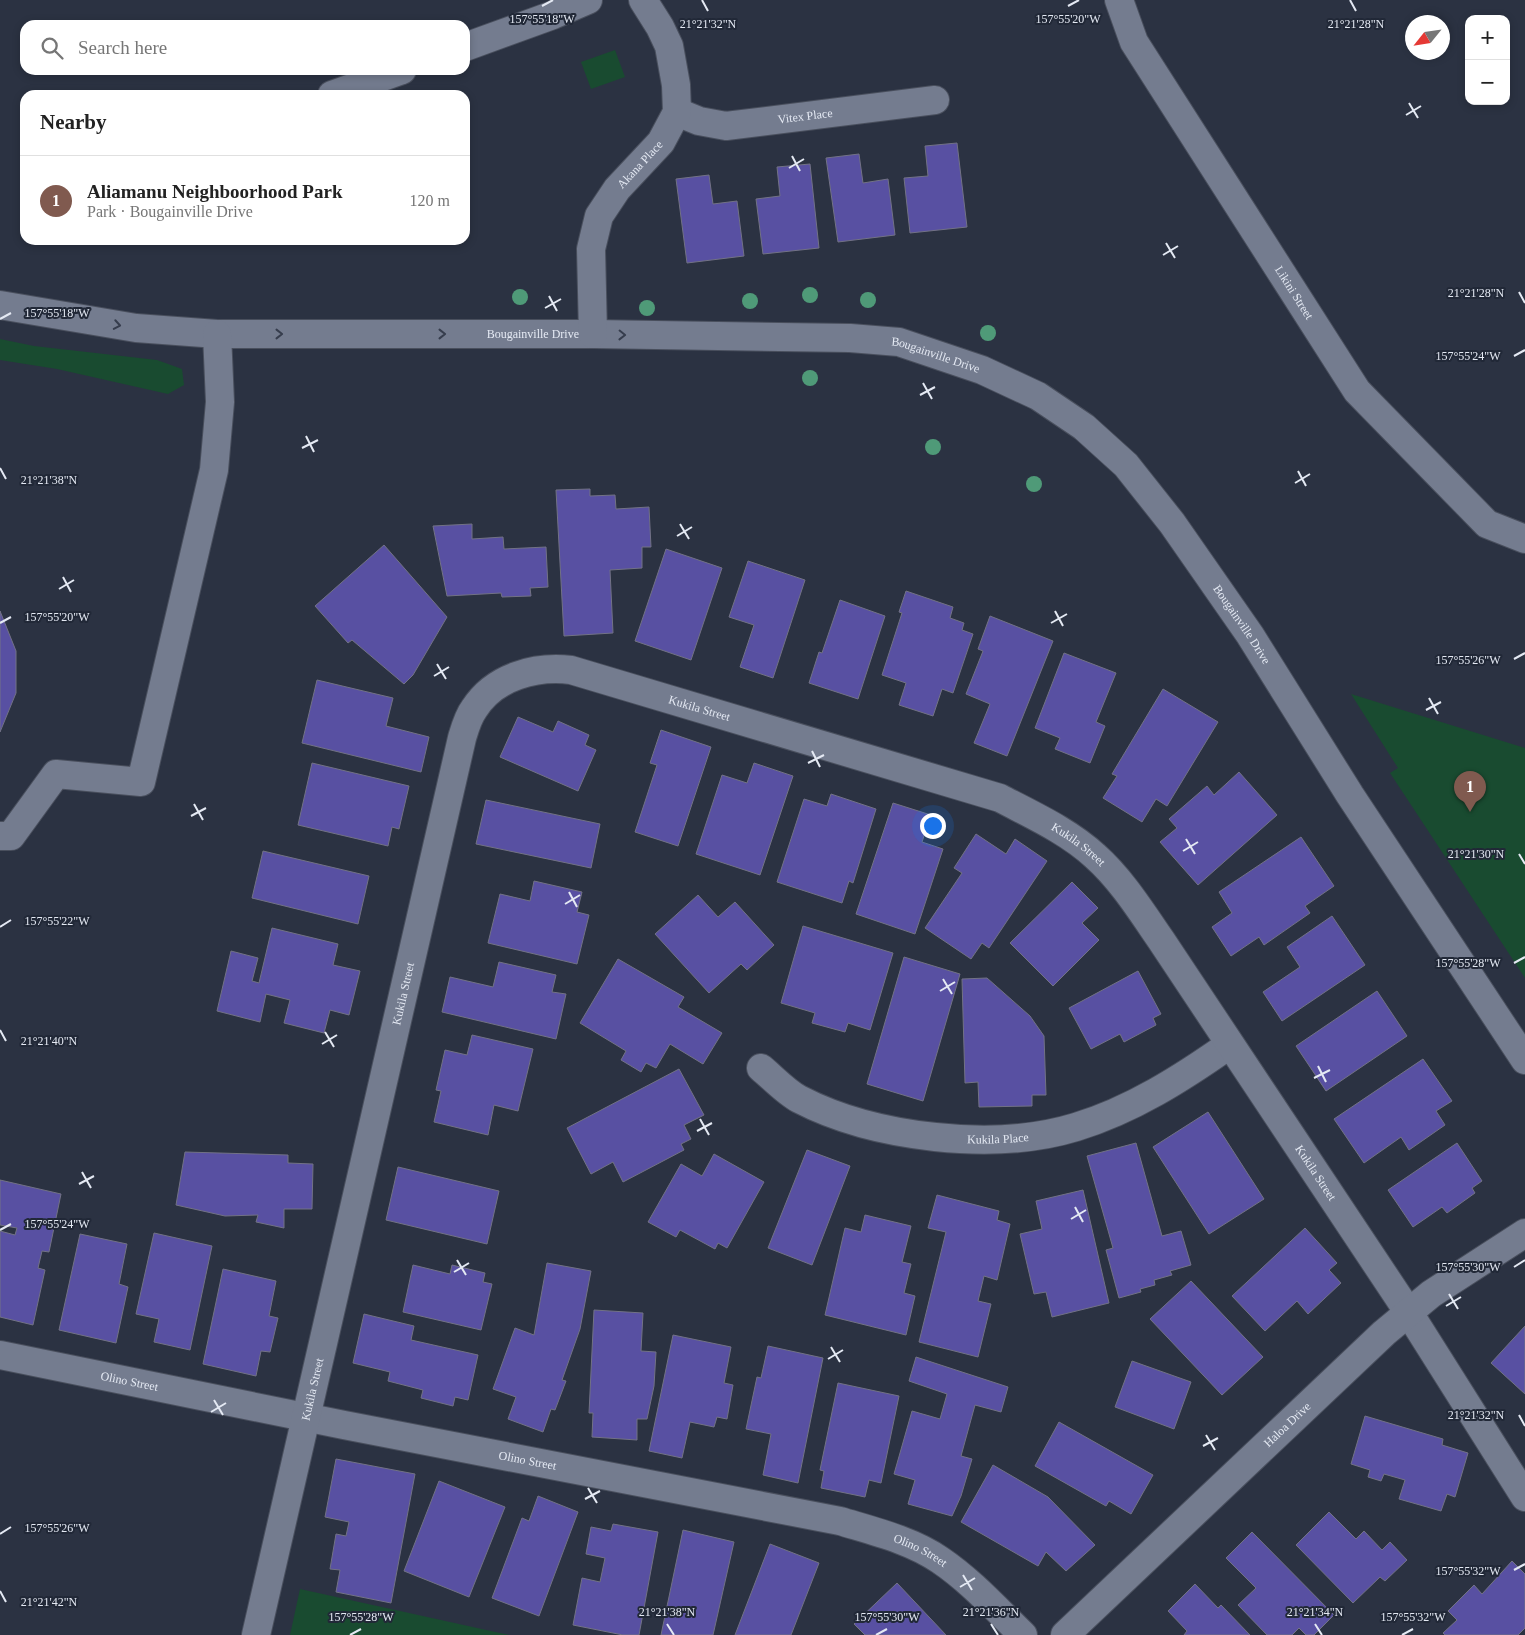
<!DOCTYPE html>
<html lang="en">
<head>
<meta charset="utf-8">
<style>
  :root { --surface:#fff; --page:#f6f6f6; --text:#222; --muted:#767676; --line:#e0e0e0; --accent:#805a4f }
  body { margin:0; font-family:Georgia,serif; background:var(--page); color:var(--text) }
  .controls { position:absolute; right:15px; top:15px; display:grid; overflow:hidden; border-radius:10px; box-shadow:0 2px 8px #0003 }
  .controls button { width:45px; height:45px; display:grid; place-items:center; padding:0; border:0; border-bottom:1px solid var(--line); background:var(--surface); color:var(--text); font:25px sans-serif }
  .compass { position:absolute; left:1405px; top:15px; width:45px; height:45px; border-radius:50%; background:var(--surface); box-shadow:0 2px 8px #0003; rotate:240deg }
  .you { position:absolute; left:932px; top:825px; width:18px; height:18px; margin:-12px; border:4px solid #fff; border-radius:50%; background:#1a73e8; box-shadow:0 0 0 8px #1a73e833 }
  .badge { display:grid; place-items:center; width:32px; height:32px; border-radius:50%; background:var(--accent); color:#fff; font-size:16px; font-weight:700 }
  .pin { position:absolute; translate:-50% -41px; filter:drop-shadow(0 1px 2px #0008) }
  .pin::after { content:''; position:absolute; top:26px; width:18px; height:15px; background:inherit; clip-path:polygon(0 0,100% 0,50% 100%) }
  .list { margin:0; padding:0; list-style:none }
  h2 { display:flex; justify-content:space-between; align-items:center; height:65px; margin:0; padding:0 20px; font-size:21px }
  h2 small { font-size:16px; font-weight:400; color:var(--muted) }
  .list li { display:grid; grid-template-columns:32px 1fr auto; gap:15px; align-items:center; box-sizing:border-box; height:90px; padding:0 20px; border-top:1px solid var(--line) }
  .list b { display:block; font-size:19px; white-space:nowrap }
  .list p { margin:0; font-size:16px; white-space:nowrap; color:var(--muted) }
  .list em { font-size:16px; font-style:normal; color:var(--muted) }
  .icon { flex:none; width:28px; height:28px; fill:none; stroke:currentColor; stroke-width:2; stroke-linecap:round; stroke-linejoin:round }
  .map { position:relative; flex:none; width:1525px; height:1635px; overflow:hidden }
  .search { position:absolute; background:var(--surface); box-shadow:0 2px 8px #0003; left:20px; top:20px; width:450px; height:55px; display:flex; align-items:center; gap:12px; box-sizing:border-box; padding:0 18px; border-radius:15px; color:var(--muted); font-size:19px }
  .panel { position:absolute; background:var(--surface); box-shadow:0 2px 8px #0003; left:20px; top:90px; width:450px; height:155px; border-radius:15px }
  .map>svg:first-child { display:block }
  .green { fill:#194b30 }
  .building { fill:#5850a2; stroke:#727285 }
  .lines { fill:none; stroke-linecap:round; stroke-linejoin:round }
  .minor-casing { stroke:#494f5d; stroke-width:30 }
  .minor { stroke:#747c8f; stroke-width:28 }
  .tree { fill:#4f9a78 }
  .oneway { stroke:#363d4d }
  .ticks { fill:none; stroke:#e4e9f3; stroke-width:2 }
  .labels { text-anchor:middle; stroke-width:4; stroke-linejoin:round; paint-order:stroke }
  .street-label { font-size:12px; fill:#e4e9f3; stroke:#212837 }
  .ticks-label { font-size:12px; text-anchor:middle; fill:#e4e9f3; stroke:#212837; stroke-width:4; stroke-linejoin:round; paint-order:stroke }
</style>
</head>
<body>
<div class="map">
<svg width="1525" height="1635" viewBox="0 0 1525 1635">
  <rect width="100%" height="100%" fill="#2b3242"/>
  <!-- green -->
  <g class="green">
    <path d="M615,50L625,77L591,89L581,62Z"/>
    <path d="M0,339L34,346L157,360L182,369L184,385L168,394L57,369L0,360Z"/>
    <path d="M1351,694L1525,748V978L1390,773L1398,768Z"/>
    <path d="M300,1589L509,1635H290Z"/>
  </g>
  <!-- building -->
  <g class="building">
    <path d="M957,143L967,227L910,233L904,178L928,176L925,146Z"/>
    <path d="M859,154L863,183L888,179L895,235L838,242L826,158Z"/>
    <path d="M810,164L819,248L763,254L756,199L780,196L777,167Z"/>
    <path d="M709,175L713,204L737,201L744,256L687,263L676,179Z"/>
    <path d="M590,489V496L615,495L616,509L649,507L651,547H642V568L610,570L613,633L564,636L556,490Z"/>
    <path d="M472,524V539L503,537L504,549L546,547L548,587L530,588L531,596L502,597L501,593L447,596L433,526Z"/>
    <path d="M384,545L447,617L413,675L404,684L352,640L348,643L315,606Z"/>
    <path d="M666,549L722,568L691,660L635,641Z"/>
    <path d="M748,561L805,580L773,678L740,667L754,625L729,617Z"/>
    <path d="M906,591L953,607L950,618L964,623L962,630L973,634L953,693L942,689L933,716L899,705L906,683L882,675L902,613L899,612Z"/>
    <path d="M840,600L885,616L858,699L809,683L819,652L822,653Z"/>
    <path d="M0,611L16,651V693L0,732Z"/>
    <path d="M990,616L1053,641L1007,756L974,743L990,704L966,694L983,651L978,649Z"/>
    <path d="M1064,653L1116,673L1096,722L1105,726L1090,763L1055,749L1060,738L1035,728Z"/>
    <path d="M317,680L393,698L386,726L429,737L421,772L302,743Z"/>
    <path d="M1163,689L1218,722L1167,806L1156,799L1142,822L1103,798L1117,776L1112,774Z"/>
    <path d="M518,717L553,732L558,721L589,735L585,745L596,750L578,791L500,757Z"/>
    <path d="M661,730L711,747L678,846L635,832L657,765L650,763Z"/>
    <path d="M312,763L409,786L399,829L392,827L388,846L298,825Z"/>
    <path d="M754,763L793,776L760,875L696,854L722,775L747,783Z"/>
    <path d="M1239,772L1277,815L1198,885L1160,842L1177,828L1169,819L1207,786L1214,795Z"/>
    <path d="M831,794L876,809L853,883L849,881L842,903L777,882L804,799L827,806Z"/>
    <path d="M486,800L600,824L591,868L476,844Z"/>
    <path d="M893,803L931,815L922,842L943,849L915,934L856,914Z"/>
    <path d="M976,834L1006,854L1015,839L1047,861L989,948L982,943L971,959L925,928L962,873L954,868Z"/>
    <path d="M1301,837L1334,886L1305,906L1310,913L1264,945L1259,937L1231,956L1212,927L1232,913L1219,892Z"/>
    <path d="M263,851L369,876L358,924L252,898Z"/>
    <path d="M534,881L582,892L577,912L589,915L577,964L488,943L500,894L530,901Z"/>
    <path d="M1072,882L1098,908L1082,923L1099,940L1053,986L1010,943Z"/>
    <path d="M698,895L718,917L735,902L774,945L747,970L741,964L709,993L655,934Z"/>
    <path d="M1332,916L1365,965L1282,1021L1263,992L1300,967L1287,947Z"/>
    <path d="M803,926L893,953L870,1030L848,1023L845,1032L812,1023L815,1013L781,1003Z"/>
    <path d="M272,928L338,944L333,965L360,971L349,1015L330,1010L324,1033L284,1023L290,1000L266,994L260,1022L217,1011L231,951L258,958L252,981L259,983Z"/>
    <path d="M904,957L960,974L923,1101L867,1084Z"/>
    <path d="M618,959L684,997L678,1007L722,1033L703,1064L670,1044L656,1068L646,1063L641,1072L621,1060L626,1051L580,1023Z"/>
    <path d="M499,962L556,975L552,992L566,994L556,1039L442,1012L450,977L493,987Z"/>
    <path d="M1138,971L1161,1014L1153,1018L1156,1025L1124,1042L1120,1034L1091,1049L1069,1008Z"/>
    <path d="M987,978L1030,1016L1044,1036L1046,1095H1032V1106L979,1107L978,1082L965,1083L962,979Z"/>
    <path d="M1377,991L1407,1036L1326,1091L1296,1046Z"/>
    <path d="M472,1035L533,1049L518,1111L494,1105L488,1135L434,1122L441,1091L436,1090L445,1050L467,1055Z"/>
    <path d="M1423,1059L1452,1101L1436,1111L1445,1125L1409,1150L1401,1137L1364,1163L1334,1119Z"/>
    <path d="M679,1069L704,1115L684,1125L691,1139L681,1144L684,1150L623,1182L613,1162L591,1174L567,1128Z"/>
    <path d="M1208,1112L1264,1199L1209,1234L1153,1147Z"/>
    <path d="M1136,1143L1162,1236L1181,1231L1191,1265L1170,1271L1172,1275L1154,1280L1155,1285L1140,1289L1141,1292L1119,1298L1106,1250L1113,1248L1087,1156Z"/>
    <path d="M1457,1143L1482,1181L1472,1188L1475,1193L1447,1213L1442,1207L1413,1227L1388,1190Z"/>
    <path d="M807,1150L850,1166L812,1265L768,1248Z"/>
    <path d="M185,1152L288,1155V1163L313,1164L312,1209H284V1228L256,1222L258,1215L225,1216L176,1205Z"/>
    <path d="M714,1154L764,1182L727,1248L718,1243L715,1249L680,1230L676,1237L648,1222L681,1164L702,1176Z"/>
    <path d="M398,1167L499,1191L487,1244L386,1220Z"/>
    <path d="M0,1180L61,1194L49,1252L42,1251L38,1268L45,1270L33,1325L0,1317V1231L15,1235L17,1228L0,1225Z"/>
    <path d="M1083,1190L1109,1303L1052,1317L1046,1292L1034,1294L1020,1234L1042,1229L1036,1201Z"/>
    <path d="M937,1195L999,1211L997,1220L1010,1224L997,1280L984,1276L978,1301L991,1304L978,1357L919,1342L946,1232L928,1228Z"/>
    <path d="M865,1215L911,1226L902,1262L911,1264L904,1293L915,1296L906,1335L825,1315L845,1228L861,1232Z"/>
    <path d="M1305,1228L1337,1263L1329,1270L1341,1283L1308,1314L1297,1301L1265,1331L1232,1296Z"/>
    <path d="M154,1233L212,1246L190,1350L154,1342L159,1319L136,1314Z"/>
    <path d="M80,1234L127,1244L119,1284L128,1287L116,1343L59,1330Z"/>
    <path d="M547,1263L591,1271L580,1329L562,1380L566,1381L555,1410L551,1409L543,1432L508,1419L516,1397L493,1389L515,1328L534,1335Z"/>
    <path d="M413,1265L450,1274L452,1265L485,1273L483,1282L492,1284L481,1330L403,1312Z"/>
    <path d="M223,1269L276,1281L269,1316L278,1318L270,1352L261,1351L256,1376L203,1364Z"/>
    <path d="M1191,1281L1263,1357L1222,1395L1150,1319Z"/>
    <path d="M594,1310L643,1313L641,1351L656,1352L654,1386L647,1419H637V1440L592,1437L593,1413H589Z"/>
    <path d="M364,1314L414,1326L411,1340L478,1355L468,1400L455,1397L453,1406L421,1398L423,1390L388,1381L390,1372L353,1363Z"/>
    <path d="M1525,1326V1394L1491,1363Z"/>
    <path d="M673,1335L731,1347L724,1383L733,1385L727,1419L717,1417L714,1427L690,1422L682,1458L649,1451Z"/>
    <path d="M768,1346L823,1358L798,1483L763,1475L771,1434L746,1429L757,1377L761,1378Z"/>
    <path d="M916,1357L1008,1387L1001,1412L975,1405L961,1456L972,1459L961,1496L952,1516L908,1504L915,1480L894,1474L912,1411L940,1419L947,1394L909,1381Z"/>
    <path d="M1132,1361L1191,1382L1174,1429L1115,1407Z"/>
    <path d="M838,1383L899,1396L881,1483L869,1480L865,1497L821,1488L824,1471L820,1470Z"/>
    <path d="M1365,1416L1443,1439L1442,1445L1468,1453L1455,1497L1447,1494L1441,1511L1399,1499L1405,1480L1384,1474L1381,1481L1368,1477L1370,1470L1351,1464Z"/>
    <path d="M1059,1422L1153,1475L1131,1514L1109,1501L1106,1506L1035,1466Z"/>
    <path d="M336,1459L415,1474L391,1603L336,1592L340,1570L330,1569L336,1534L346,1536L349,1522L325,1517Z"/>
    <path d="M993,1465L1048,1497L1095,1545L1066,1571L1046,1552L1038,1566L961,1522Z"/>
    <path d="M439,1481L505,1507L469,1597L404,1571Z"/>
    <path d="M538,1496L578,1512L539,1616L492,1598L522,1518L529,1521Z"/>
    <path d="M1329,1512L1356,1539L1364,1531L1382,1550L1390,1542L1407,1560L1385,1581L1380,1577L1353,1603L1296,1545Z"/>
    <path d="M613,1524L658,1532L639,1635H623L573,1625L582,1578L600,1582L605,1558L586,1554L591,1527L611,1531Z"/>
    <path d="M683,1530L734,1542L713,1635H661Z"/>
    <path d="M1252,1532L1334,1615L1314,1635H1306L1299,1628L1292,1635H1267L1238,1605L1256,1588L1226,1558Z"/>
    <path d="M770,1544L819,1563L791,1635H735Z"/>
    <path d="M1512,1561L1525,1574V1628L1518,1635H1445L1443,1633L1457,1620L1448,1611L1474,1585L1482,1594Z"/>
    <path d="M897,1583L946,1635H865L854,1624Z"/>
    <path d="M1195,1584L1218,1608L1221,1605L1250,1635H1184L1187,1631L1168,1611Z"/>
  </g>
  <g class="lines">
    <defs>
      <g id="minor">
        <path id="s1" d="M1119,0L1134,42L1357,391L1487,524L1525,539"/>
        <path d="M465,47L553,15L588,0"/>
        <path d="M332,95L402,70"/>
        <path id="s2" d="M677,112L699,121L726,126L935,100"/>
        <path id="s3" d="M0,305L136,328L217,334H593L850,338L899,342L982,370L1038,396L1084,427L1126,465L1172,523L1250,635L1350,795L1525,1060"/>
        <path id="s4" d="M593,334L591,249L599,216L617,189L661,142L677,112L676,85L669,46L660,27L643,0"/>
        <path d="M0,836H11L56,774L141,782L214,470L220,402L217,334"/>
        <path id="s5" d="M761,1068C773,1078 786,1092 799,1099C874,1138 995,1152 1076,1127C1132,1110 1182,1078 1229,1045"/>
        <path id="s6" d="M0,1355L344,1425L840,1521C873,1531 911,1540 940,1560C971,1581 996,1609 1023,1635"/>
        <path id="s7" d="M256,1635L462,738C465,728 468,717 474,709C495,676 536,666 571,670L1000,798C1032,815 1068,831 1095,856C1121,879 1141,911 1161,940L1409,1313L1525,1497"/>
        <path id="s8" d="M1065,1635L1384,1333L1431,1294L1525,1233"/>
      </g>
    </defs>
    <!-- minor casing -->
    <use href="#minor" class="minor-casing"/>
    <!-- minor -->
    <use href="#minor" class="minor"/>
  </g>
  <!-- trees -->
  <g class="tree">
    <circle cx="810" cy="295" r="8"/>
    <circle cx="520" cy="297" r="8"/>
    <circle cx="868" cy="300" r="8"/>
    <circle cx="750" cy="301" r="8"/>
    <circle cx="647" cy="308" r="8"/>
    <circle cx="988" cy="333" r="8"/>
    <circle cx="810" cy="378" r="8"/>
    <circle cx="933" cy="447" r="8"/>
    <circle cx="1034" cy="484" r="8"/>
  </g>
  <!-- one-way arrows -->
  <defs><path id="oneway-chevron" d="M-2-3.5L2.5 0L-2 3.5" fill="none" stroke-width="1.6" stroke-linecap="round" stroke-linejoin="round" transform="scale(1.25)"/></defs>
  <g class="oneway">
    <use href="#oneway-chevron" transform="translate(117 325) rotate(10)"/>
    <use href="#oneway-chevron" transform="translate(279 334)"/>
    <use href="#oneway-chevron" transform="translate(442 334)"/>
    <use href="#oneway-chevron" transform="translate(622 335) rotate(1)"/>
  </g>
  <!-- ticks -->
  <path class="ticks" d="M702,0L708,11M1350,0L1356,11M542,6L553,0M1068,6L1079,0M1409,103L1418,118M1406,115L1421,106M792,156L800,171M789,168L804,159M1166,243L1175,258M1163,255L1178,246M1519,292L1525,303M549,296L557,311M545,308L561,299M0,319L11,313M1514,356L1525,350M923,383L932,399M920,395L935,387M306,436L314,452M302,448L318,440M0,468L6,479M1298,471L1306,486M1295,483L1310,474M680,524L689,539M677,536L692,527M63,577L71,592M59,589L74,580M1055,611L1063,626M0,623L11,617M1051,623L1067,614M1514,659L1525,653M437,664L446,679M434,676L449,667M1429,698L1438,714M1426,710L1441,702M812,751L820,767M808,763L824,755M194,804L203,820M191,816L206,808M1186,839L1195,854M1183,851L1198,842M1519,854L1525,864M569,892L577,907M565,904L580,895M0,927L11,920M1514,963L1525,957M943,979L952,994M940,991L955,982M0,1030L6,1041M325,1032L334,1047M322,1044L337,1035M1318,1066L1326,1082M1314,1078L1330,1070M700,1119L709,1135M697,1131L712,1123M82,1172L91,1188M79,1184L94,1176M1075,1207L1083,1222M1071,1219L1086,1210M0,1230L11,1224M457,1260L466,1275M1514,1267L1525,1260M454,1272L469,1263M1449,1294L1458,1309M1446,1306L1461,1297M831,1347L840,1362M828,1359L843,1350M214,1400L223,1415M211,1412L226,1403M1519,1415L1525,1426M1206,1435L1215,1450M1203,1446L1218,1438M588,1488L597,1503M585,1499L600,1491M0,1534L11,1527M1514,1570L1525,1564M963,1575L972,1590M960,1587L975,1578M0,1591L6,1602M667,1624L674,1635M991,1624L998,1635M1315,1624L1322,1635M350,1635L361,1629M876,1635L887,1629M1402,1635L1413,1629"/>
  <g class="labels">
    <!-- street labels -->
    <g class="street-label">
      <text dy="4" stroke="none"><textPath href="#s2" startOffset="131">Vitex Place</textPath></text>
      <text dy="4" stroke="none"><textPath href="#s4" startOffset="185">Akana Place</textPath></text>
      <text dy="4" stroke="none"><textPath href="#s1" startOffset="342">Likini Street</textPath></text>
      <text dy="4" stroke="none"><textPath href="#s3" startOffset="535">Bougainville Drive</textPath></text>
      <text dy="4" stroke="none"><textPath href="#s3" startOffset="940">Bougainville Drive</textPath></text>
      <text dy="4" stroke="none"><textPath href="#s3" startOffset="1360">Bougainville Drive</textPath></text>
      <text dy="4" stroke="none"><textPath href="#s7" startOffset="1196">Kukila Street</textPath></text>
      <text dy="4" stroke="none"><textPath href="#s7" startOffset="1601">Kukila Street</textPath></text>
      <text dy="4" stroke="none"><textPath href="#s7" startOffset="658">Kukila Street</textPath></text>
      <text dy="4" stroke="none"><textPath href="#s5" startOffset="254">Kukila Place</textPath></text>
      <text dy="4" stroke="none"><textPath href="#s7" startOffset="2008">Kukila Street</textPath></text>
      <text dy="4" stroke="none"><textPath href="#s6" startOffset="132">Olino Street</textPath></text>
      <text dy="4" stroke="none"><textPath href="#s7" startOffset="252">Kukila Street</textPath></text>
      <text dy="4" stroke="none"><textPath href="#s8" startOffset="306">Haloa Drive</textPath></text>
      <text dy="4" stroke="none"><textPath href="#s6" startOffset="538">Olino Street</textPath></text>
      <text dy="4" stroke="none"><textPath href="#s6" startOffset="942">Olino Street</textPath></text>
    </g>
  </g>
  <g class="ticks-label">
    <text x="1068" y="23">157°55'20"W</text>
    <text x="542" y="23">157°55'18"W</text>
    <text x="708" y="28">21°21'32"N</text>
    <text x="1356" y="28">21°21'28"N</text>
    <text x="1476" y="297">21°21'28"N</text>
    <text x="57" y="317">157°55'18"W</text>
    <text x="1468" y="360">157°55'24"W</text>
    <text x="49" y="484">21°21'38"N</text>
    <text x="57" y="621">157°55'20"W</text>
    <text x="1468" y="664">157°55'26"W</text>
    <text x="1476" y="858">21°21'30"N</text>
    <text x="57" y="925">157°55'22"W</text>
    <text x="1468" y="967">157°55'28"W</text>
    <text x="49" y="1045">21°21'40"N</text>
    <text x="57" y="1228">157°55'24"W</text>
    <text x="1468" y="1271">157°55'30"W</text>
    <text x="1476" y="1419">21°21'32"N</text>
    <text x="57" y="1532">157°55'26"W</text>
    <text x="1468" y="1575">157°55'32"W</text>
    <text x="49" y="1606">21°21'42"N</text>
    <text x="667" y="1616">21°21'38"N</text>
    <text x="991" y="1616">21°21'36"N</text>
    <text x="1315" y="1616">21°21'34"N</text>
    <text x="361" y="1621">157°55'28"W</text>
    <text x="887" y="1621">157°55'30"W</text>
    <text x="1413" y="1621">157°55'32"W</text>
  </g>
</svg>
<div class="controls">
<button>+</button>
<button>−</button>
</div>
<svg class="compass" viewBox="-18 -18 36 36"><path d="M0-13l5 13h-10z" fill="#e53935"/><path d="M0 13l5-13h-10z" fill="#767676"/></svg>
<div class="you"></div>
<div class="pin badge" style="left:1470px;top:812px">1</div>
<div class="search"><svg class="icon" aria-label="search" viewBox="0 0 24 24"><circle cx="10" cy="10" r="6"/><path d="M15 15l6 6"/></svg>Search here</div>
<section class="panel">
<h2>Nearby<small></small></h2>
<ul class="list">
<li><span class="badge">1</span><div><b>Aliamanu Neighboorhood Park</b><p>Park · Bougainville Drive</p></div><em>120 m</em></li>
</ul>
</section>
</div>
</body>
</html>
